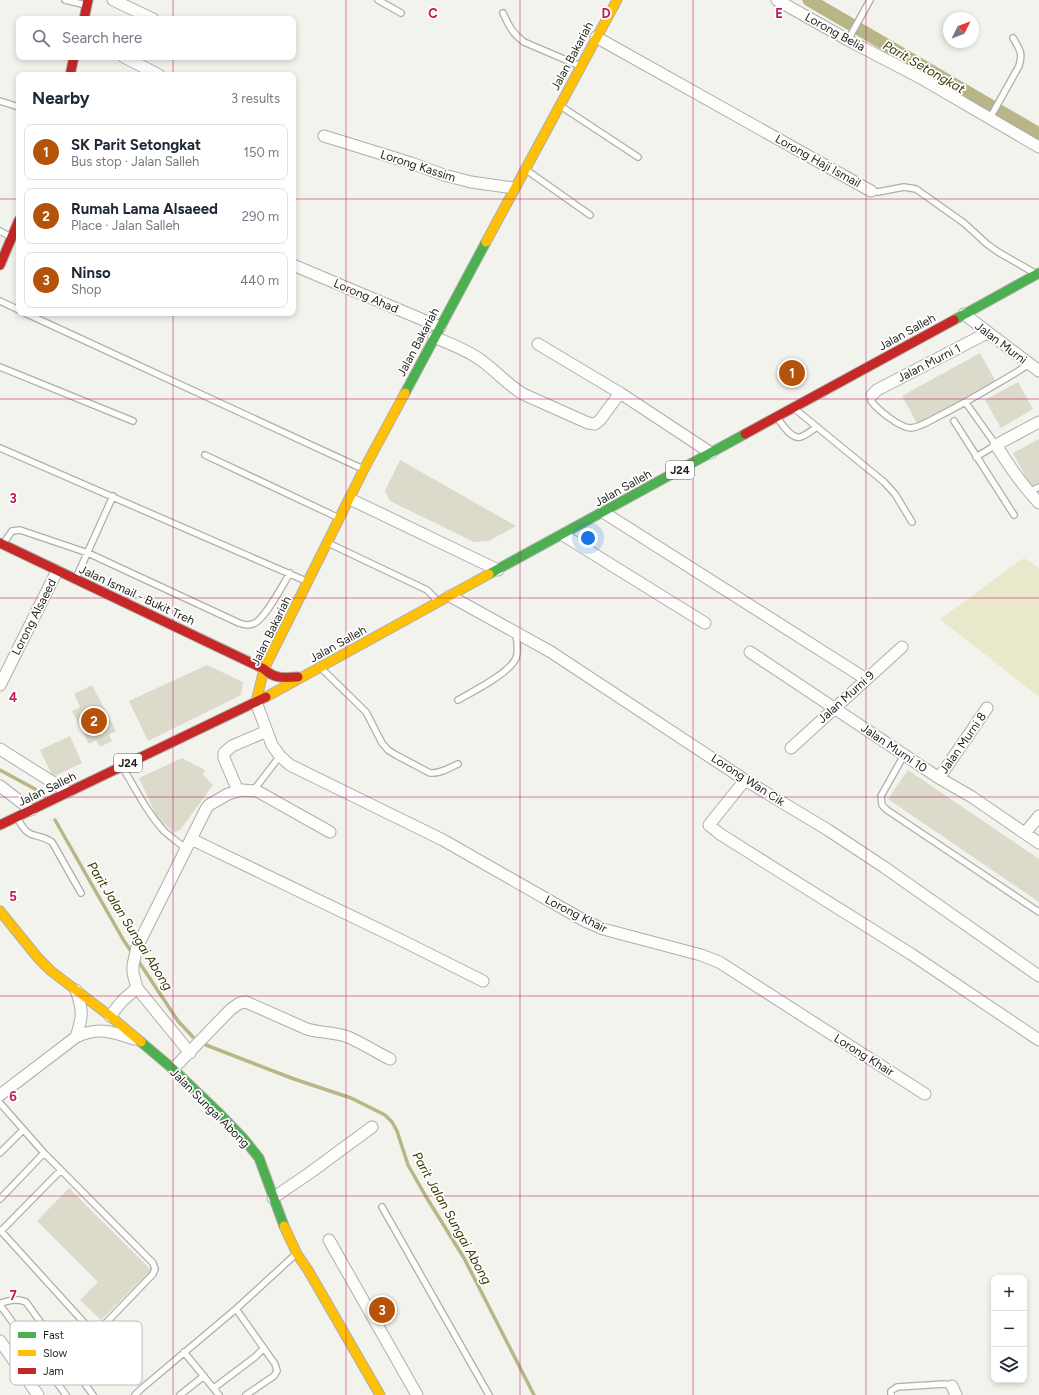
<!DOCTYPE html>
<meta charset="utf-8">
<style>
:root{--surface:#fff;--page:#f2f2f3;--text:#1f2937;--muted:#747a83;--line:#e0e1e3;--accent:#b45309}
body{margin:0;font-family:Figtree,sans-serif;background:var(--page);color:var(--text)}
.controls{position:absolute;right:12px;bottom:12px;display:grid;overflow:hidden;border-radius:8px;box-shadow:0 2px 6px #0003}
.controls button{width:36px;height:36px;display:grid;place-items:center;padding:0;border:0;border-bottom:1px solid var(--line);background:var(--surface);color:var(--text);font:20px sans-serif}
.compass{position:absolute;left:943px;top:12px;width:36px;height:36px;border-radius:50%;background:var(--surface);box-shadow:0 2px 6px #0003;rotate:47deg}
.you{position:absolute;left:588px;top:538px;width:14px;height:14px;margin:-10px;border:3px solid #fff;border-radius:50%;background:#1a73e8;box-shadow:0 0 0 6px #1a73e833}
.badge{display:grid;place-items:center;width:26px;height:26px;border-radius:50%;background:var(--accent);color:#fff;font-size:13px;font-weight:700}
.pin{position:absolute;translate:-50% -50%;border:2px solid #fff;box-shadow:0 1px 4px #0006}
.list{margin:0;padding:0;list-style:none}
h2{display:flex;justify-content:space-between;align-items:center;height:52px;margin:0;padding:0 16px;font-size:17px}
h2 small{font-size:13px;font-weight:400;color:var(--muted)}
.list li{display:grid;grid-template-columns:26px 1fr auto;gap:12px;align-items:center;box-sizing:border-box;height:56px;margin:0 8px 8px;padding:0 8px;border:1px solid var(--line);border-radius:8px}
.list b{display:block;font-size:15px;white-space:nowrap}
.list p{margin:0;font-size:13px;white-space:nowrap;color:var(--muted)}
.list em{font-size:13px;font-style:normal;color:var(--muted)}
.icon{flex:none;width:22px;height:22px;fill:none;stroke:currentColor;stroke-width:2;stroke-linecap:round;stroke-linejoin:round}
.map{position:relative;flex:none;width:1039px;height:1395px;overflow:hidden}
.search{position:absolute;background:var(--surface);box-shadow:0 2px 6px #0003;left:16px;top:16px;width:280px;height:44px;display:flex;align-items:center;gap:10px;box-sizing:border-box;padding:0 14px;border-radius:8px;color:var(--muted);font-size:15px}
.panel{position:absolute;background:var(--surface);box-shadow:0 2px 6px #0003;left:16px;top:72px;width:280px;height:244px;border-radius:8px}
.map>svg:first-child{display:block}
</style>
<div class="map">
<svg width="1039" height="1395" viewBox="0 0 1039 1395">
<rect width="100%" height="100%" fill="#f3f3ee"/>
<path fill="#eae8cb" d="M1024,558l15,10v129l-99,-78z"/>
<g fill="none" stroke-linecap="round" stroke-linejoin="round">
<path stroke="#b8b586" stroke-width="3.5" d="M0,770l35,19 5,7
M55,820l69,121 9,13
M137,959l41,62 15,16
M206,1045l88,34 57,19 34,17 7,7 5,9 11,34 17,30 39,63 70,137"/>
<path stroke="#b8b586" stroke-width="13" d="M809,0l230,134"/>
</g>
<path fill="#dbdacb" d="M980,353l16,29 -78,43 -16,-29z
M1018,382l15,27 -32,19 -16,-28z
M1039,439v43l-8,5 -18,-34z
M400,460l116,66 -27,15 -15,1 -84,-41 -5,-10z
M207,665l36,17 -2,13 -93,46 -19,-40z
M92,685l24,46 -7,4 3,6 -12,6 -4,-7 -7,4 -17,-33 8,-4 -6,-13z
M70,736l12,27 -29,14 -13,-27z
M182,758l23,12 -2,5 10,10 -32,44 -7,4 -17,-16 -18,-39z
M908,770l131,89v43l-151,-103z
M69,1188l82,82 -50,50 -21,-20 18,-18 -61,-61z"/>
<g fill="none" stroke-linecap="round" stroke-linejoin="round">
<g stroke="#aeaeaa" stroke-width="8">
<path id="lane" d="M65,0l21,5
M378,0l23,13
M503,13c6,13 9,20 21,29l56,24
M848,40l22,-40
M0,101l19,6
M559,105l79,52
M990,118l29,-52c4,-13 1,-16 -6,-28
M525,169l65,46
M871,191l7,1 26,-5 12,2 48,34 23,21 11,8 35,20
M0,231l11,6
M0,301l19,9
M25,313l338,156
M0,367l133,54
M872,395l-1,6c7,9 29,27 40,27 10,-1 20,-8 28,-12 32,-16 61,-34 91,-52
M966,403l30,42 -20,12
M795,409l89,73 11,12 17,28
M778,419c4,5 13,20 22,18 5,-1 12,-7 17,-10
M954,421l60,94
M0,448l306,133
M205,455l134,63
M1029,492l10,-5
M328,543l99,47 7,7 2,5
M3,544l9,-13 8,-1 68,23 151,70c6,2 10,3 16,0 11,-6 27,-37 35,-50
M76,578l37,-82
M322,669l44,43 16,31 6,7 8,5 34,18c10,1 19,-5 28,-9
M458,700c14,-8 52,-27 58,-42 3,-7 1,-16 0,-24
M904,755l-23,41 1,9 5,5 152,102
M123,768c13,22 24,44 41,63 7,6 15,12 22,18
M253,791l27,-35
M18,819c12,23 17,12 34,23l29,51
M0,1103l44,50 109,110 2,6 -2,5 -51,53 -8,3 -5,-2 -89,-98
M0,1153l23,-23
M0,1199l44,-46
M382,1207l107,188
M1,1231l60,-61
M0,1303c9,-2 17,-5 26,-1l67,93
M0,1305l66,90
M236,1309l39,55 2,7 -3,5 -28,19
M184,1352l35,43
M214,1388l41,-31 9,-9
M135,1395l6,-6 95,-80 60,-55
M180,1395l24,-19
M891,1395v-4l6,-4 48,-3 7,2"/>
</g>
<g stroke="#aeaeaa" stroke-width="13">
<path id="street" d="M113,0l40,19
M777,0l71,40 71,37 120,70
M596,37l275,154
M124,57l35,18
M324,136l87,27 33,12 27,7 43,6
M293,265l147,62
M964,314l75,57
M434,337c16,7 34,13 48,24 14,10 26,24 41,33l65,29 7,1 5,-4 20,-27
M538,344l82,49 91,60
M872,395l5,-5 110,-57
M1039,422l-43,23c13,21 26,40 43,58
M350,499l148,71
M603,512l263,167
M563,535l142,88
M450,596l101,56 194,128 83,50 56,37 155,109
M750,652l189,126 33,19 67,46
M0,685l57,-114
M256,702l16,43 8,11 10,9 153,75 142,81 18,8 98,26 18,7 206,132
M791,748l111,-101
M0,749l68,43
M939,778l48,-70
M745,780l-36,45 11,9 191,120 128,86
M0,786l17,13 14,11
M238,791l-14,-33v-5l8,-7 35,-15
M1025,833l14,-17
M191,839l210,101 82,41
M110,1016l13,-16 14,-12
M76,1037c7,-21 7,-27 0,-47
M190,1053l-53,-65 -4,-15v-8l4,-18 69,-138 3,-4 19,-11 14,-4 15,1 73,41
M173,1069l58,-60 9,-6 6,-1 61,27c13,4 28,3 41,8 14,6 28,15 42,22
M0,1095l76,-58c22,-10 35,-6 58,2
M273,1198l38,-26 61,-45
M329,1240l88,155
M0,1341l38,54
M952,1386l4,9"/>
</g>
<g stroke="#aeaeaa" stroke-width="11">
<path id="fast" d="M954,320l85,-47
M405,393l81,-151
M489,574l256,-140
M141,1042l32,27 47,45 23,24 16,20 25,68"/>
</g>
<g stroke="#aeaeaa" stroke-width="11">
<path id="slow" d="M486,242l131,-242
M266,697l223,-123
M256,702l8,-33 100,-200 41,-76
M0,911l38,47 13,13 59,45 31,26
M284,1226l13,28 11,16 72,125"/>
</g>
<g stroke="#aeaeaa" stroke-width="11">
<path id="jam" d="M84,19l4,-19
M70,75l4,-18
M0,265l19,-45
M745,434l209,-114
M0,543l264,126
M264,669c10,10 21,9 34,8
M0,825l266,-128"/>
</g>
<use href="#lane" stroke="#fdfdfc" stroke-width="5.5"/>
<use href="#street" stroke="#fdfdfc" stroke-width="11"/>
<use href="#fast" stroke="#4caf50" stroke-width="9"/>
<use href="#slow" stroke="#ffc107" stroke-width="9"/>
<use href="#jam" stroke="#c62828" stroke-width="9"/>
</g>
<path fill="none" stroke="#c2185b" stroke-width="1" stroke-opacity="0.55" d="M173,0v19M346,0v1395M520,0v1395M693,0v1395M866,0v1395M173,57v18M0,199h19M293,199h746M173,313v1082M0,399h1039M0,598h1039M0,797h1039M0,996h1039M0,1196h1039"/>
<g text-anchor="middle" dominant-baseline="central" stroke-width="3.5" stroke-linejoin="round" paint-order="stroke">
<g fill="#fff" stroke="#62625f" stroke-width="1">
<rect x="666" y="461" width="28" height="18" rx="3"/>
<rect x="114" y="754" width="28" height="18" rx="3"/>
</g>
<g font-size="11" font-weight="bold" fill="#1f1f1b">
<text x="680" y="470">J24</text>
<text x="128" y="763">J24</text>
</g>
<g font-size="12" fill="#1f1f1b" stroke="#fff">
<text transform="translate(835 32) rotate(29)">Lorong Belia</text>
<text transform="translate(572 56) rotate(-62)">Jalan Bakariah</text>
<text transform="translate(818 161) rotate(29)">Lorong Haji Ismail</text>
<text transform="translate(418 166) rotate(18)">Lorong Kassim</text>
<text transform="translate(366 296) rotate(23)">Lorong Ahad</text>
<text transform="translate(907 332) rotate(-29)">Jalan Salleh</text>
<text transform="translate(418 342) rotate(-62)">Jalan Bakariah</text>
<text transform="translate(1001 343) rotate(37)">Jalan Murni</text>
<text transform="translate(929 363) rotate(-27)">Jalan Murni 1</text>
<text transform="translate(623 488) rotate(-29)">Jalan Salleh</text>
<text transform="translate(137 595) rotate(25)">Jalan Ismail - Bukit Treh</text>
<text transform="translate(34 617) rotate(-63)">Lorong Alsaeed</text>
<text transform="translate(271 631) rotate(-64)">Jalan Bakariah</text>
<text transform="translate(338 644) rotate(-29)">Jalan Salleh</text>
<text transform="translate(846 697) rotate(-42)">Jalan Murni 9</text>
<text transform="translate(963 743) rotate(-55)">Jalan Murni 8</text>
<text transform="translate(894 748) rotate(34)">Jalan Murni 10</text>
<text transform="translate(748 780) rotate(33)">Lorong Wan Cik</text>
<text transform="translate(47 789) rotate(-26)">Jalan Salleh</text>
<text transform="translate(576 914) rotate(27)">Lorong Khair</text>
<text transform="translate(864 1055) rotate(32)">Lorong Khair</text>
<text transform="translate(210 1108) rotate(45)">Jalan Sungai Abong</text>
</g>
<g font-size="13" font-style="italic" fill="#3c3903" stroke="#fff">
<text transform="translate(924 67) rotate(30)">Parit Setongkat</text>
<text transform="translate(130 926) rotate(58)">Parit Jalan Sungai Abong</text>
<text transform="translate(452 1218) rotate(61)">Parit Jalan Sungai Abong</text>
</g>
</g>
<rect x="10" y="1321" width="132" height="64" rx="6" fill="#fff" stroke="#bcbcbb" stroke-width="1"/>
<rect x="18" y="1332" width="18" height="6" fill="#4caf50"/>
<rect x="18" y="1350" width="18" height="6" fill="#ffc107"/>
<rect x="18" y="1368" width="18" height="6" fill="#c62828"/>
<g font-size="11" fill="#1f1f1b">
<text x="43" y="1339">Fast</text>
<text x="43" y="1357">Slow</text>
<text x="43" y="1375">Jam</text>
</g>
<g font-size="13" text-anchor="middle" font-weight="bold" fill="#c2185b" stroke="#fff" stroke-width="3.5" stroke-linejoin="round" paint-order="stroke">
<text x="433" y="18">C</text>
<text x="606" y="18">D</text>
<text x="779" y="18">E</text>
<text x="13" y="503">3</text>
<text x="13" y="702">4</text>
<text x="13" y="901">5</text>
<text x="13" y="1101">6</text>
<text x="13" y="1300">7</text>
</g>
</svg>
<div class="controls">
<button>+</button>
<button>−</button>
<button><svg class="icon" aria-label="layers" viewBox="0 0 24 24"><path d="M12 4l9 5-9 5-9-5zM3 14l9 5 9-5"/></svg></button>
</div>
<svg class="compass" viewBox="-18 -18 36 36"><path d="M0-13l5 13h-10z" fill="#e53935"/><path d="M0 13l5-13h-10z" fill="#747a83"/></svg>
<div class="you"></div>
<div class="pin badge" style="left:792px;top:373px">1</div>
<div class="pin badge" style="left:94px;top:721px">2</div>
<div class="pin badge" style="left:382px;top:1310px">3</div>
<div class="search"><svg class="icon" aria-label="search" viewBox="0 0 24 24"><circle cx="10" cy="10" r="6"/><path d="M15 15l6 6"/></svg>Search here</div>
<section class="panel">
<h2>Nearby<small>3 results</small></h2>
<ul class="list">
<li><span class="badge">1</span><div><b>SK Parit Setongkat</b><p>Bus stop · Jalan Salleh</p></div><em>150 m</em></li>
<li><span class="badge">2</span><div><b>Rumah Lama Alsaeed</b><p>Place · Jalan Salleh</p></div><em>290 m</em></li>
<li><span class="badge">3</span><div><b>Ninso</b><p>Shop</p></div><em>440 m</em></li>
</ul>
</section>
</div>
